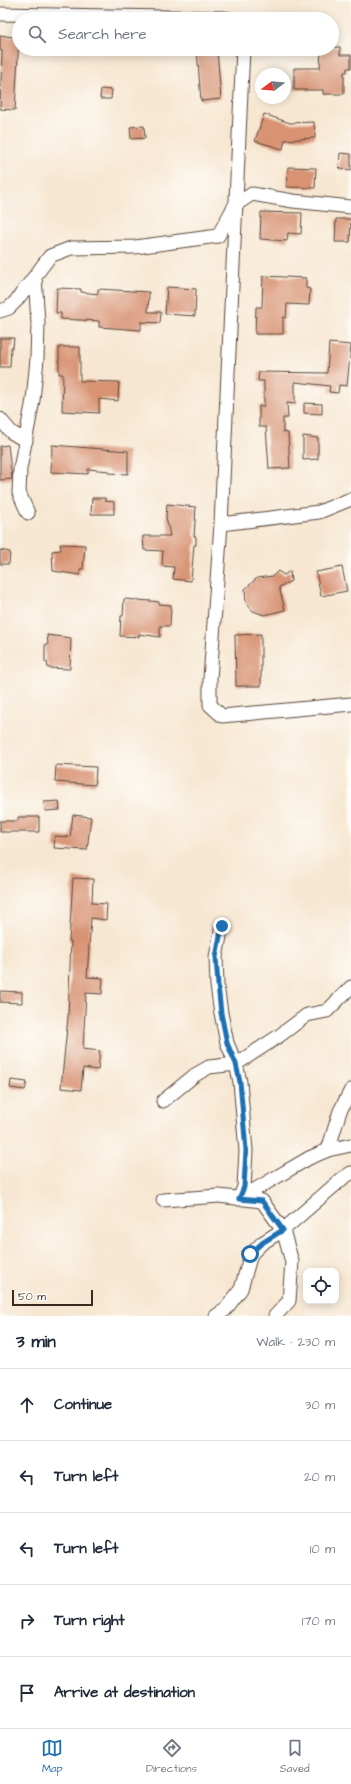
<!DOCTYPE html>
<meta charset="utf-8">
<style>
:root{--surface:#fff;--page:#f2f2f3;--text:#1f2937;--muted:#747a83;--line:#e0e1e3;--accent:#1f6fb2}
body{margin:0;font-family:"Architects Daughter",sans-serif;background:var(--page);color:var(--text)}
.controls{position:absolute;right:12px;bottom:12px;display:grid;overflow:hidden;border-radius:8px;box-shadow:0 2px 10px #0003}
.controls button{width:36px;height:36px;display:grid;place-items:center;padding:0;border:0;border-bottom:1px solid var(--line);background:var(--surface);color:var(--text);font:20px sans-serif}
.compass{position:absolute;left:255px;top:68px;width:36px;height:36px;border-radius:50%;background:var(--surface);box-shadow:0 2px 10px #0003;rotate:254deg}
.scale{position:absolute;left:12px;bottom:10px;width:81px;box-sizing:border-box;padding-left:4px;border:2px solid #3b2a1e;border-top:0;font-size:11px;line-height:14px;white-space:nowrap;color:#3b2a1e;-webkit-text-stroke:3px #fdfcf7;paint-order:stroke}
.stop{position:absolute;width:12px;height:12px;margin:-9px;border:3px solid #1f6fb2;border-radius:50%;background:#fff}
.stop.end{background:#1f6fb2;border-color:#fff;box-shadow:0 1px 4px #0008}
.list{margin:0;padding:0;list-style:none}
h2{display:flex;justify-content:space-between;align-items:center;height:52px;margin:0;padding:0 16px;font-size:17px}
h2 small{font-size:13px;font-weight:400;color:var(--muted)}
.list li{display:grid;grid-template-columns:26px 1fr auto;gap:12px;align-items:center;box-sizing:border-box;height:72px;padding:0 16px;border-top:1px solid var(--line)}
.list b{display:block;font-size:15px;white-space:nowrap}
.list em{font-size:13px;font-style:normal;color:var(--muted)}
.icon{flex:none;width:22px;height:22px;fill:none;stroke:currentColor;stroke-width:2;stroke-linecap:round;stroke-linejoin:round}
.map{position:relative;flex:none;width:351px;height:1316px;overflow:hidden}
.search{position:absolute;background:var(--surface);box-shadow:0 2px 10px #0003;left:12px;right:12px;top:12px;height:44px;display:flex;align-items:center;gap:10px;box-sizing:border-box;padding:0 14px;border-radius:22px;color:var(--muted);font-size:15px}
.sheet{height:412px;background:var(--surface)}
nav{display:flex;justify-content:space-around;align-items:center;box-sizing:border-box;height:56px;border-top:1px solid var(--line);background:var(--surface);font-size:11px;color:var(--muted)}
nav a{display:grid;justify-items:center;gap:2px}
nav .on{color:var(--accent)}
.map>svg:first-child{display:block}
</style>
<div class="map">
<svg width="351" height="1316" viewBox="0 0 351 1316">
<rect width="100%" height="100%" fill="#fdfcf7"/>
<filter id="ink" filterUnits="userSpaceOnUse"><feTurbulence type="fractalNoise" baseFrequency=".025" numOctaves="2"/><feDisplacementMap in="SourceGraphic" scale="8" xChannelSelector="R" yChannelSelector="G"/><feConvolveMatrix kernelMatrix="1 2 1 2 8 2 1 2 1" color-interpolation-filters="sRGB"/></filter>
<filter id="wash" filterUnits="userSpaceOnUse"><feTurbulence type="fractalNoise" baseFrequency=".012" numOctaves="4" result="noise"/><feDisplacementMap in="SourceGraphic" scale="16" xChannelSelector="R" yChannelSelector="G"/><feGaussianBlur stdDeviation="0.9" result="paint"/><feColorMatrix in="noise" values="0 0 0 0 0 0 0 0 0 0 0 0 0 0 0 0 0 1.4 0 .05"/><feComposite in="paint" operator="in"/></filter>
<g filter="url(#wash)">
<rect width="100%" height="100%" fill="#f7e7d2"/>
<g id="blocks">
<path fill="#d89373" d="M0,35l19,3 -4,72 -15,-1 2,-58 -2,-1z
M332,47h8v8h11v13h-4v4h-3v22h-21v-4h-29v-22h26l1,-19h11z
M197,49h20l4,50 -20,2z
M101,89l11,1 -1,9h-11z
M264,114l26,9 24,-1 1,16 -30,2 -2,9 -28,-8z
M144,126l1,12 -14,1 -1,-12z
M340,153l11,1v16l-10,-1 -2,-2z
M288,167l28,1 -1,20 -28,-1z
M261,212l41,1 -1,21 -13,-1 -1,8 -27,-2z
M336,219h15l-1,23h-15z
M263,276l43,2v10l4,1 -1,16 -22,-1 -1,14 -3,-1v17h-28l1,-27h6z
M167,287l29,2 -1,27 -30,-2z
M57,288l24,1v3l17,2v-5l51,3 -1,20h13l-1,11 -19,-1v8l-42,-3v-6l-38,-2v-6h-5z
M0,338h14l-1,9h-2l-1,20h-10z
M329,343l22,2 -4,41 -8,-1 -1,8 -9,-1 1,-6 -35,-4v22l-8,-1 1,15h-5v14l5,1 2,35 -21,1 -3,-42h-7v-21h5v-25h-6l1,-9 68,1z
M59,347h21v34l39,1 -1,19 -19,-2v14l-37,-2 1,-37h-4z
M304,403l18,1v10l-18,-1z
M303,436l15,2v21l-15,1z
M8,445l4,34 -12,1v-34z
M52,445l76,6v23l-20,-1 1,-2 -21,-2v5l-37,-2z
M92,498h13v3l9,1v12h-23z
M167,504l29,3 -2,29 2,1v8h-2l-3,36 -18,-2 1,-12 -12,-1 1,-15 -19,-1 -1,-14h27l-4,-19z
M60,544l25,1 -2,24h-3v6l-27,-4 -1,-20 9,-1z
M0,550l10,2 -1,12h-9z
M342,567l5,24 -26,5 -5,-24z
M278,571l6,4 6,-4 1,10 -12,6 6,23 -21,5 -11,-4 -7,-8 -1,-14 12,-11 16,-2z
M124,599l27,2 8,1v2l12,1 -1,21h-10v11l-21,-3v3l-19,-1 1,-20h2z
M261,634v52h-25l-1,-51z
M47,635l24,3 -1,31 -22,-1 -1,-6h-2v-17l3,-1z
M56,765l40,2 -1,18 -40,-3z
M59,801l1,9 -15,1 -1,-9z
M73,815l18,2 -4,33 -33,-2 1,-12 15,1z
M18,817h21v15h-39v-11h18z
M73,878l20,1 -1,24 15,1 -1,16 -15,-2 -4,59 16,1 -1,16 -16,-1 -3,56 17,2 -2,19 -15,-2 -2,22 -20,-2 7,-71 3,-76h-2z
M0,991l22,1v11l-22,-1z
M11,1080l16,2 -2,8 -15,-2z"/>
</g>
</g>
<g filter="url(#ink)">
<use href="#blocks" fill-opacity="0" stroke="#574639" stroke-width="1"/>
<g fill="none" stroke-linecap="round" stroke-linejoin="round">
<g stroke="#574639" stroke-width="15">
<path id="street" d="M0,14l223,4 7,1
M243,49l-22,475 -11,155v26l12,11 129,-12
M0,311l9,-3 7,-7 19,-25
M0,419l11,13 15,9
M28,513l-9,-20 1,-24 13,-69 4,-41 1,-36 -3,-47 15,-20 21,-8 64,-1 83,-11 17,-31 17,-11 41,7 58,6
M221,524l98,-12 32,-13
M222,926l-6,31 1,28 4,28 6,30 9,21 4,18 6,69 -2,36 -5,12 70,-41 19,-8 23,-5
M163,1101l32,-26 14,-8 27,-3 43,-28 28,-21 20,-4 24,-24
M328,1150l12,-39 11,-21
M163,1200l56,-4 43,5 21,29 9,32 -3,39 -14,15
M216,1316l9,-6 16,-21 10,-35 11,-11 21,-13 60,-52 8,-5"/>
</g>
<use href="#street" stroke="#fff" stroke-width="13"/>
</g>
</g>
<g fill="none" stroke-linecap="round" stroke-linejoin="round" filter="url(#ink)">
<path stroke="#1f6fb2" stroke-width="5" d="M222,926l-6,31 2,28 3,28 6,30 9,21 4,18 6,68 -2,37 -5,12 23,2 21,29 -21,13 -12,11"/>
</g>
</svg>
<div class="controls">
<button><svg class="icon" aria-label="locate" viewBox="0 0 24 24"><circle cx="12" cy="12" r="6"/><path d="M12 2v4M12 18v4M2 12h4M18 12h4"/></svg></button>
</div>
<svg class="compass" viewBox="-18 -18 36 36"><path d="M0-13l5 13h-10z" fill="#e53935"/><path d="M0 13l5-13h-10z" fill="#747a83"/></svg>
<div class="scale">50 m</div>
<div class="stop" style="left:250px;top:1254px"></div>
<div class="stop end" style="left:222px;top:926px"></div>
<div class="search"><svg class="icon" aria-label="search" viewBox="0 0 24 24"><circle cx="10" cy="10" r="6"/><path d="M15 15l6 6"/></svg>Search here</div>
</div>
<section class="sheet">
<h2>3 min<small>Walk · 230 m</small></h2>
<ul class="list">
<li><svg class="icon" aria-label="ahead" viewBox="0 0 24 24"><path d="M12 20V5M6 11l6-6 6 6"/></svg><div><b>Continue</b></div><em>30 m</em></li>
<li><svg class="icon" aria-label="left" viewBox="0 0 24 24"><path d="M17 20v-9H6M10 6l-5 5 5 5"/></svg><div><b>Turn left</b></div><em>20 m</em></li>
<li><svg class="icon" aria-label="left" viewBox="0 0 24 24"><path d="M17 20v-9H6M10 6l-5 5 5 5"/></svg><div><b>Turn left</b></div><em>10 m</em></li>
<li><svg class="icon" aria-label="right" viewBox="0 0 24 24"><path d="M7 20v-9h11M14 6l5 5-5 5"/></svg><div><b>Turn right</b></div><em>170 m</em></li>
<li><svg class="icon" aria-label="arrive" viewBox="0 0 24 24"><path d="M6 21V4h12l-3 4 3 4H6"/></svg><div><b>Arrive at destination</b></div></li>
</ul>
</section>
<nav>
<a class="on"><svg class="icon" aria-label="map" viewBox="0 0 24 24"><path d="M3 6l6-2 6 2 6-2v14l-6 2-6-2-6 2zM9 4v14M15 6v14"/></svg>Map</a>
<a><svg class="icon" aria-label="directions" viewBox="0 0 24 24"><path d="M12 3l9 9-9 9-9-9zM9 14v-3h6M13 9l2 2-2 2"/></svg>Directions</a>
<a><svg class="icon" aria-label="saved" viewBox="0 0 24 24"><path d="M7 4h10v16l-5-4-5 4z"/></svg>Saved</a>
</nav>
